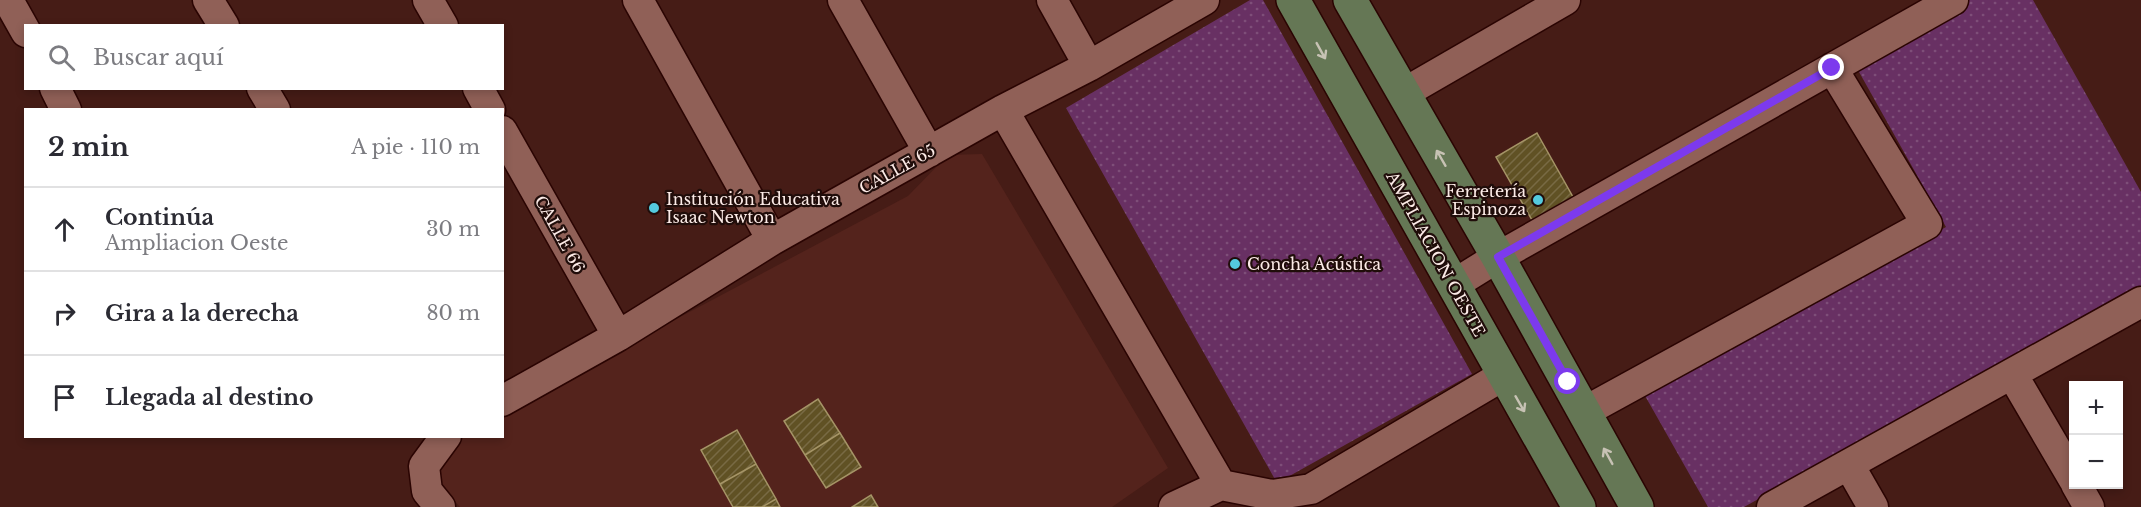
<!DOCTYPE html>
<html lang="es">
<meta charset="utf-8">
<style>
:root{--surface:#fff;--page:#f7f7f7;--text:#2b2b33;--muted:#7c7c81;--line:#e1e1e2}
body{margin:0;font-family:"Libre Baskerville",serif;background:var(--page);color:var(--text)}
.controls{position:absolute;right:18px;bottom:18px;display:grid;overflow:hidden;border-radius:0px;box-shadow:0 3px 9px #0003}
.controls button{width:54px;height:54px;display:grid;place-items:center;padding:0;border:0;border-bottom:2px solid var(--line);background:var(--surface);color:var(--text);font:30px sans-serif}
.stop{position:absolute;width:18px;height:18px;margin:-14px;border:4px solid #7c3aed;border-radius:50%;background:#fff}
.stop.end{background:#7c3aed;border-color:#fff;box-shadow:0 2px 6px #0008}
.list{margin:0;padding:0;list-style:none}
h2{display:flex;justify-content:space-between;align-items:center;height:78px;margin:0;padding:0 24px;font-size:26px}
h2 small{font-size:20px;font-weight:400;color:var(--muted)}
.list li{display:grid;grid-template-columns:39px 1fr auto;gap:18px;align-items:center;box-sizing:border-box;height:84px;padding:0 24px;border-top:2px solid var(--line)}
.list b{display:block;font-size:22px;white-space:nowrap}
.list p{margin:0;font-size:20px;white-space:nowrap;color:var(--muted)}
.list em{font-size:20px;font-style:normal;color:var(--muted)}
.icon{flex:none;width:33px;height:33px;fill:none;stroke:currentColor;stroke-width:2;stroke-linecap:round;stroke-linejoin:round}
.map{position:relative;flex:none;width:2141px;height:507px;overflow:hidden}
.search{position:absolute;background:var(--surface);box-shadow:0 3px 9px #0003;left:24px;top:24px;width:480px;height:66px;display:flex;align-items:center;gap:15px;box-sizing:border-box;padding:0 21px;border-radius:0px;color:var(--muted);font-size:22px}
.panel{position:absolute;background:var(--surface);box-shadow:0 3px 9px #0003;left:24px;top:108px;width:480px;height:330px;border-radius:0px}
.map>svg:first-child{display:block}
</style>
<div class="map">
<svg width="2141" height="507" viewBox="0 0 2141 507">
<defs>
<pattern id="green-dots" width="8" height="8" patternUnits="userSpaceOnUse" patternTransform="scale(1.5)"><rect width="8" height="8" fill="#683063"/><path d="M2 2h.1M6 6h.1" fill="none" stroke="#7e4e79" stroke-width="1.8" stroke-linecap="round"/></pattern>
<pattern id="building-hatch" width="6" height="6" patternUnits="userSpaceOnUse" patternTransform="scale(1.5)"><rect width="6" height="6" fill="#605124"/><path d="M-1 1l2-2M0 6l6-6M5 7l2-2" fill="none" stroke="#786a44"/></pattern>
</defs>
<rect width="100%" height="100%" fill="#461c16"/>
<path fill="#54231c" d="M982,154l186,314 -56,39h-652l-25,-30 19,-40 48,-1 1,-25 405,-215 40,-41z"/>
<path fill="url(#green-dots)" d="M1250,0h13l209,374 -195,109 -211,-375z
M1968,0h65l108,192v95l-397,220h-36l-64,-113 302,-167 -92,-164z"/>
<path fill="url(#building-hatch)" stroke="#a59466" stroke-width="1.5" d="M1537,133l36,64 -41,23 -36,-63z
M818,399l22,34 -35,22 -21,-34z
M737,430l19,34 -36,20 -19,-34z
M840,433l21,34 -35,21 -21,-33z
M756,464l20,35 -14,8h-29l-13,-23z
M871,495l7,12h-26z
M776,499l4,8h-18z"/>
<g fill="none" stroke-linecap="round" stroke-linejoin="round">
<g stroke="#2a0402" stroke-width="33">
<path id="street" d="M8,0l18,32
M208,0l16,26
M428,0l15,26
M638,0l134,240
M843,0l86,152
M1052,0l37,66
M55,88l11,22
M262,88l13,22
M478,88l12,22
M1404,93l161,-93
M1003,110l218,375
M502,131l116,205
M1453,285l45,-28 455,-257
M2012,374l62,106
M502,401l116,-65 154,-96 231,-130 86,-44 115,-66
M1584,412l343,-188 -95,-156
M1849,465l24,42
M2076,484l13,23
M440,507l-13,-16 -3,-25 22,-30
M1174,507l47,-22 51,10 39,-6 193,-114
M1772,507l369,-205"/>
</g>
<g stroke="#2a0402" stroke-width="36">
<path id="secondary" d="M1293,0l286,507
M1350,0l148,257 139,250"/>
</g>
<use href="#street" stroke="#906057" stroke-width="30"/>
<use href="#secondary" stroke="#657755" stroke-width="33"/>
</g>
<defs><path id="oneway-shaft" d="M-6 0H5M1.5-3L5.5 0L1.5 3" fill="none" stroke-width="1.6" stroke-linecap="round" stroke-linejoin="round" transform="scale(1.5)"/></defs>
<g stroke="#c7c2b4">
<use href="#oneway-shaft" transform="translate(1321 51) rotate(61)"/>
<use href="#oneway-shaft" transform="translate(1441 158) rotate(-120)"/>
<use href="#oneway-shaft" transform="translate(1520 404) rotate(60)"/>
<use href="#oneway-shaft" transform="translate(1608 456) rotate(-119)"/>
</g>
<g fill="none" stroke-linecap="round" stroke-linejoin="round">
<path stroke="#7c3aed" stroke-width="8" d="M1568,382l-70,-125 334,-189"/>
</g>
<g fill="#54cade" stroke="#200d0a" stroke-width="2">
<circle cx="1538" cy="200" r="6"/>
<circle cx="654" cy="208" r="6"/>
<circle cx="1235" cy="264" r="6"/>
</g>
<g text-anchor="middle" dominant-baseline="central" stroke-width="4.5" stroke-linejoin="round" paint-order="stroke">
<g font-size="16" fill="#fcebe7" stroke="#200d0a">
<text transform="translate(897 169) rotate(-29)">CALLE 65</text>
<text transform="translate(560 234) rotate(61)">CALLE 66</text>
<text transform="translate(1436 254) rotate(61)">AMPLIACION OESTE</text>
</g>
<g font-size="16" fill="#fcebe7" stroke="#200d0a" text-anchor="start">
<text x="1526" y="191" text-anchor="end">Ferretería<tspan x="1526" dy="18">Espinoza</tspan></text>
<text x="666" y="199">Institución Educativa<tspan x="666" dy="18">Isaac Newton</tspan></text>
<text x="1247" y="264">Concha Acústica</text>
</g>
</g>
</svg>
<div class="controls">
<button>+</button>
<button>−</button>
</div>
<div class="stop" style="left:1568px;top:382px"></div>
<div class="stop end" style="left:1832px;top:68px"></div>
<div class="search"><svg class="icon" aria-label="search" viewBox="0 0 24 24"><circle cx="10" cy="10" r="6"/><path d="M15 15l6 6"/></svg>Buscar aquí</div>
<section class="panel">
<h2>2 min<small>A pie · 110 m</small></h2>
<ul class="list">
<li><svg class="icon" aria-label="ahead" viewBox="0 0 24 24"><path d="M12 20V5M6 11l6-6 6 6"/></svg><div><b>Continúa</b><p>Ampliacion Oeste</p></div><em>30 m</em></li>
<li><svg class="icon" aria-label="right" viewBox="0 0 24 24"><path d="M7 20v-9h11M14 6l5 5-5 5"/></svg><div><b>Gira a la derecha</b></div><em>80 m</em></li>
<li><svg class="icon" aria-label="arrive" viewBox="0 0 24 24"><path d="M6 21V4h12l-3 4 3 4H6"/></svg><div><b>Llegada al destino</b></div></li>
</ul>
</section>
</div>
